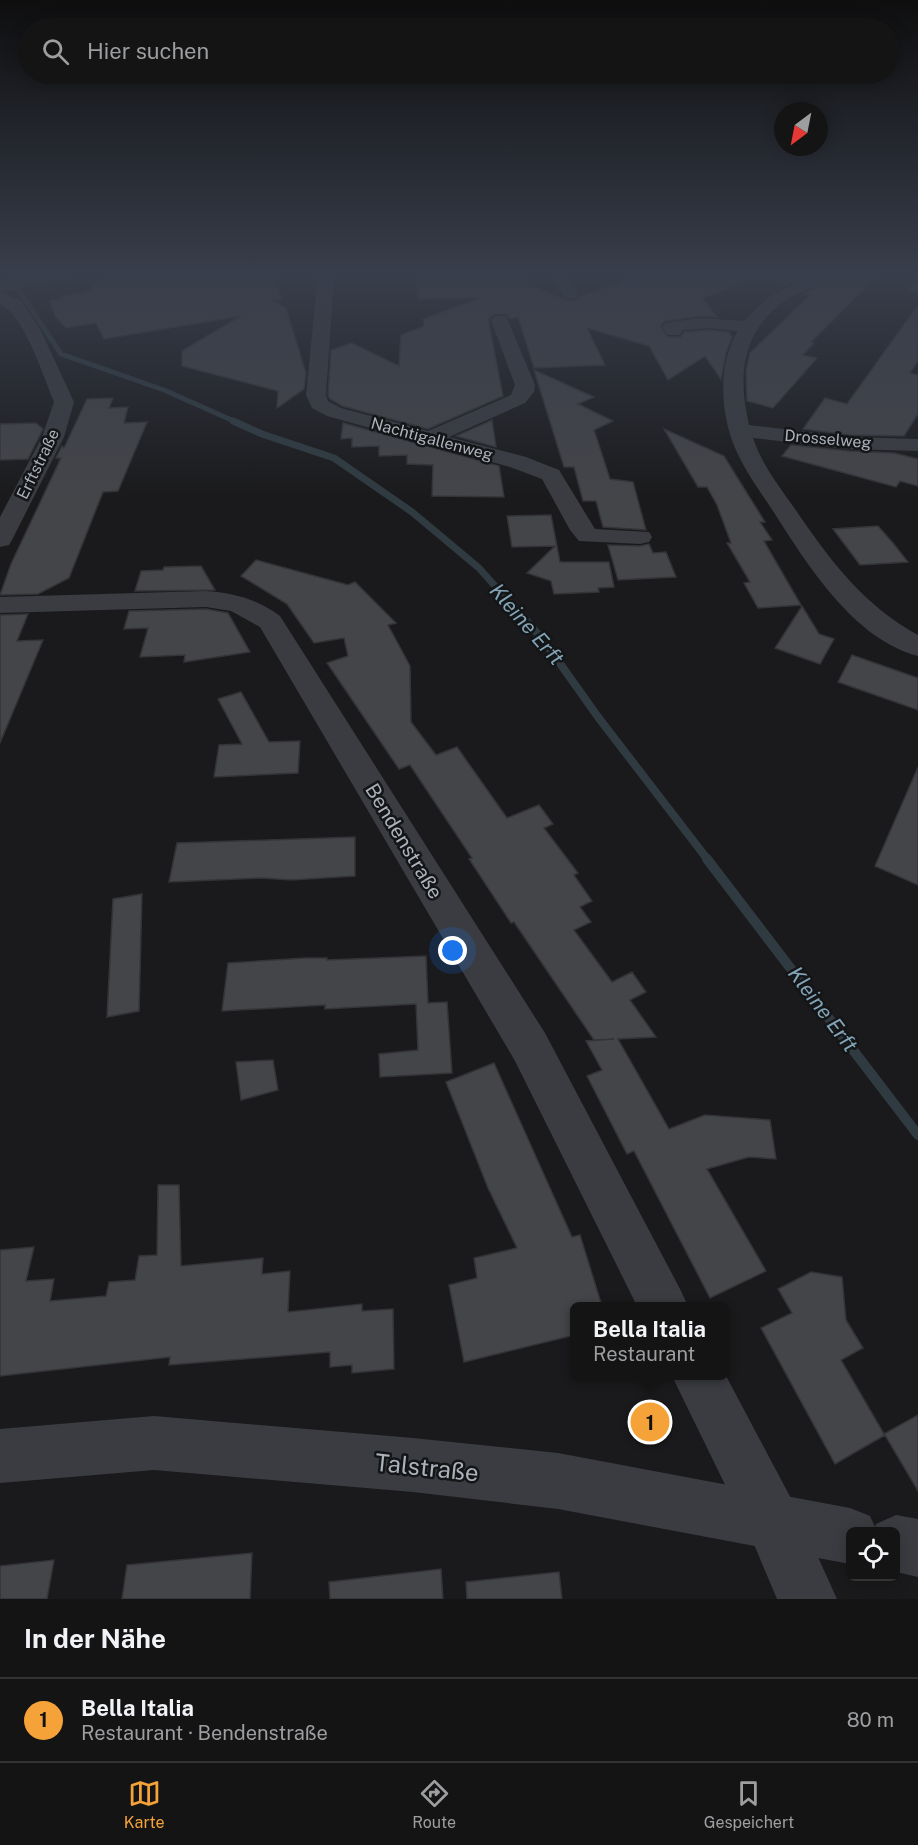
<!DOCTYPE html>
<html lang="de">
<meta charset="utf-8">
<style>
:root{--surface:#141415;--page:#212122;--text:#f1f3f6;--muted:#9d9ea0;--line:#333334;--accent:#f5a338}
body{margin:0;font-family:"Public Sans",sans-serif;background:var(--page);color:var(--text)}
.controls{position:absolute;right:18px;bottom:18px;display:grid;overflow:hidden;border-radius:9px;box-shadow:0 3px 15px #0003}
.controls button{width:54px;height:54px;display:grid;place-items:center;padding:0;border:0;border-bottom:2px solid var(--line);background:var(--surface);color:var(--text);font:30px sans-serif}
.compass{position:absolute;left:774px;top:102px;width:54px;height:54px;border-radius:50%;background:var(--surface);box-shadow:0 3px 15px #0003;rotate:212deg}
.you{position:absolute;left:453px;top:951px;width:21px;height:21px;margin:-15px;border:4px solid #fff;border-radius:50%;background:#1a73e8;box-shadow:0 0 0 9px #1a73e833}
.badge{display:grid;place-items:center;width:39px;height:39px;border-radius:50%;background:var(--accent);color:#111;font-size:20px;font-weight:700}
.pin{position:absolute;translate:-50% -50%;border:3px solid #fff;box-shadow:0 2px 6px #0006}
.popup{position:absolute;left:570px;top:1302px;width:159px;height:78px;box-sizing:border-box;display:grid;place-content:center;border-radius:9px;background:var(--surface);filter:drop-shadow(0 2px 4px #0005);font-size:20px;white-space:nowrap;color:var(--muted)}
.popup b{font-size:22px;color:var(--text)}
.popup::after{content:'';position:absolute;left:50%;top:100%;margin-left:-12px;border:12px solid transparent;border-top-color:var(--surface)}
.list{margin:0;padding:0;list-style:none}
h2{display:flex;justify-content:space-between;align-items:center;height:78px;margin:0;padding:0 24px;font-size:26px}
h2 small{font-size:20px;font-weight:400;color:var(--muted)}
.list li{display:grid;grid-template-columns:39px 1fr auto;gap:18px;align-items:center;box-sizing:border-box;height:84px;padding:0 24px;border-top:2px solid var(--line)}
.list b{display:block;font-size:22px;white-space:nowrap}
.list p{margin:0;font-size:20px;white-space:nowrap;color:var(--muted)}
.list em{font-size:20px;font-style:normal;color:var(--muted)}
.icon{flex:none;width:33px;height:33px;fill:none;stroke:currentColor;stroke-width:2;stroke-linecap:round;stroke-linejoin:round}
.map{position:relative;flex:none;width:918px;height:1599px;overflow:hidden}
.search{position:absolute;background:var(--surface);box-shadow:0 3px 15px #0003;left:18px;right:18px;top:18px;height:66px;display:flex;align-items:center;gap:15px;box-sizing:border-box;padding:0 21px;border-radius:33px;color:var(--muted);font-size:22px}
.sheet{height:162px;background:var(--surface)}
nav{display:flex;justify-content:space-around;align-items:center;box-sizing:border-box;height:84px;border-top:2px solid var(--line);background:var(--surface);font-size:16px;color:var(--muted)}
nav a{display:grid;justify-items:center;gap:3px}
nav .on{color:var(--accent)}
.map>svg:first-child{display:block}
</style>
<div class="map">
<svg width="918" height="1599" viewBox="0 0 918 1599">
<rect width="100%" height="100%" fill="#1a1a1c"/>
<g fill="none" stroke-linecap="round" stroke-linejoin="round">
<path stroke="#2f3b41" stroke-width="5" d="M0,285l18,4 43,65 103,36 72,32"/>
<path stroke="#2f3b41" stroke-width="7" d="M233,421l29,13 72,24 78,54 67,56 40,45"/>
<path stroke="#2f3b41" stroke-width="8" d="M518,611l26,30 54,76 110,143"/>
<path stroke="#2f3b41" stroke-width="10" d="M707,859l211,276"/>
</g>
<path fill="#444549" stroke="#343438" stroke-width="1.5" d="M197,275h77l8,25h-10l14,8 20,65 -2,16 -27,19 1,-17 -96,-25v-15l59,-35 -137,23 -8,-16 -30,5 -11,-12 -5,-15 11,-2 -2,-2 34,-6 -4,-8 27,-4z
M415,275h111v9l42,17 8,-1 3,-3 63,-22h114v3l-54,20 15,19 -17,-1 -35,5 -5,5 8,11h13l3,-5 26,-2 19,2 3,5 -6,16 -5,26 -16,-23 -37,24 -19,-34 -62,-18 18,37 -71,3 -16,-51 -8,2 -4,-5h-12l-5,5v5l14,72 -75,33 -86,-23 -12,-7 -2,-4 3,-45 21,-7 47,23 2,-31 23,-9 -1,-7 58,-21 -62,1z
M765,275h38l-19,11 -20,-6z
M831,275h47l-67,67 3,1 -11,12 14,3 -44,50 -26,-7 -1,-31 4,-17 60,-58 -6,-2 18,-9z
M918,305v56l-8,12 8,2v39l-14,22 -55,-1 -46,-6 22,-31 22,6z
M534,370l60,27 -16,7 35,17 -19,9 16,49 23,3 13,48 -43,-3 -7,-26h-13l-9,-34h-10z
M113,398l-4,10 19,-1 -4,16 23,-1 -29,69 -15,1 -34,86 -31,16 -38,1 11,-31 50,-106h-5l6,-12 2,2 23,-49z
M492,420l4,27 -40,-11z
M36,423l7,6 -15,30 -28,1v-36z
M343,423l156,43 5,31 -72,-1 1,-31 -26,-1v-9l-28,1v-10l-27,1v-9l-11,1z
M664,429l60,27 41,66h-5l12,18 -8,1 37,64 -43,3 -14,-25 6,-1 -23,-39h4l-14,-38 -10,-18h-9z
M791,445l58,6 45,2 24,6v27l-18,-5 -4,6 -114,-31z
M551,515l9,47h49l5,25 -16,1 1,4 -45,2 -3,-13 -24,-8 28,-27 -43,1 -5,-31z
M878,526l15,17 15,19 -48,3 -27,-36z
M649,544l4,9 13,-1 10,25 -58,3 -10,-35 32,1z
M256,560l92,25 7,-3 41,41 -8,2 22,41 1,56 25,33 21,-8 50,71 32,-13 14,19 -9,4 34,45 -4,2 18,26 -12,6 11,15 -17,8 38,52 20,-10 14,20 -16,8 26,37 -38,2 51,90 36,-14 65,5 6,39 -27,-2 -42,12 59,102 -56,27 -76,-147 -7,3 -40,-78 15,-6 -16,-29 28,-2 -20,1 -80,-118 -3,1 -42,-64 3,-1 -62,-93 -11,4 -59,-87 -13,-19 21,-7 -4,-18 -30,5 -27,-39 -46,-28z
M201,566l14,24 -80,1 6,-20 22,-1 1,-3z
M802,606l17,28 15,5 -14,25 -45,-16z
M206,609l22,4 22,39 -66,10 1,-7 -45,2 8,-29 -24,1 5,-18z
M28,614l-11,27 26,-1 -43,103v-128z
M852,655l66,23v32l-80,-28z
M241,692l28,50 31,-1 -2,32 -84,4 5,-32 23,-1 -24,-45z
M918,767v118l-43,-19z
M355,837v39l-64,4 -29,-2 -93,4 8,-39z
M142,894l-3,117 -32,6 6,-118z
M426,956l2,47 19,-1 5,71 -72,4 -1,-23 39,-4 -2,-46 -91,5v-4l-103,6 6,-48 78,-5h21v2z
M273,1060l5,30 -37,10 -5,-38z
M494,1063l78,174 8,-2 22,71h-27v29l-111,27 -15,-77 28,-7 -3,-20 43,-10 -29,-60 -42,-106z
M158,1185h21l2,81 82,-8 -1,16 28,-3 -2,41 74,-8v7l31,-2 1,60 -42,4v-8l-22,2v-15l-161,13 1,-8 -170,19v-126l34,-3 -8,34 28,-2 -4,22 56,-5 3,-14 26,-2 4,-24 18,-1z
M811,1272l31,5 4,43 17,28 -22,12 43,74 34,-19v76l-33,-56 -50,29 -74,-136 31,-15 -14,-24z
M252,1553l-2,46h-128l5,-34z
M54,1560l-7,39h-47v-33z
M441,1569l2,30h-113l-1,-17z
M559,1572l3,27h-95l-1,-17z"/>
<g fill="none" stroke-linecap="round" stroke-linejoin="round">
<path fill="#3a3c41" fill-rule="evenodd" d="M37,275h33l-8,5 -62,12v-10z
M318,275h16l-8,120 2,6 13,7 87,23 83,-36 4,-10 -24,-65 3,-4h12l29,69 -1,7 -9,11 -76,34 77,20 33,13 36,59 54,3 3,5 -3,5 -9,2 -61,-3 -9,-11 -28,-51 -32,-12 -183,-51 -15,-8 -6,-13z
M551,275h16l11,19 -2,4h-12z
M808,275h21c-8,10 -28,16 -40,23 -47,31 -52,75 -40,127l100,12 69,2v12l-69,-2 -96,-11c9,27 26,48 42,71 34,50 68,96 123,126v21c-65,-17 -111,-92 -145,-145 -18,-27 -37,-52 -45,-84 -8,-32 -7,-68 10,-96l-28,-3 -28,2 -2,5h-12l-6,-8 3,-4 35,-5 44,3 24,-23z
M915,283l3,1v10l-9,-3 -2,-3z
M0,292l22,9 2,4 17,26 33,71 -10,35 -52,103 -3,5 -9,2v-30l42,-80 12,-35c-11,-26 -29,-86 -54,-98z
M206,591c27,2 52,8 74,25l265,417 135,256 8,17h-51l-122,-245 -255,-434 -29,-16 -25,-4 -206,6v-16z
M725,1374l68,128 44,97h-60l-24,-57 -81,-166z"/>
<path fill="#3a3c41" fill-rule="evenodd" d="M154,1416l259,22 145,15 292,55 20,8 5,11 1,-3 20,-9 22,4v58l-22,-5v-40h-46v32l-292,-55 -145,-17 -259,-22 -154,13v-54z"/>
</g>
<linearGradient id="sky" x2="0" y2="1"><stop stop-color="#0e0e0f"/><stop offset="0.55" stop-color="#383e4b"/><stop offset="1" stop-color="#383e4b" stop-opacity="0"/></linearGradient>
<rect width="918" height="499" fill="url(#sky)"/>
<g text-anchor="middle" dominant-baseline="central" stroke-width="5" stroke-linejoin="round" paint-order="stroke">
<g font-size="16" fill="#acb2bc" stroke="#141517">
<text transform="translate(432 439) rotate(15)">Nachtigallenweg</text>
<text transform="translate(828 439) rotate(5)">Drosselweg</text>
<text transform="translate(38 464) rotate(-64)">Erftstraße</text>
</g>
<g font-size="20" fill="#acb2bc" stroke="#141517">
<text transform="translate(404 841) rotate(59)">Bendenstraße</text>
</g>
<g font-size="21" font-style="italic" fill="#83a4b7" stroke="#141517">
<text transform="translate(527 624) rotate(49)">Kleine Erft</text>
<text transform="translate(823 1009) rotate(53)">Kleine Erft</text>
</g>
<g font-size="24" fill="#acb2bc" stroke="#141517">
<text transform="translate(427 1467) rotate(6)">Talstraße</text>
</g>
</g>
</svg>
<div class="controls">
<button><svg class="icon" aria-label="locate" viewBox="0 0 24 24"><circle cx="12" cy="12" r="6"/><path d="M12 2v4M12 18v4M2 12h4M18 12h4"/></svg></button>
</div>
<svg class="compass" viewBox="-18 -18 36 36"><path d="M0-13l5 13h-10z" fill="#e53935"/><path d="M0 13l5-13h-10z" fill="#9d9ea0"/></svg>
<div class="you"></div>
<div class="pin badge" style="left:650px;top:1422px">1</div>
<div class="popup"><b>Bella Italia</b>Restaurant</div>
<div class="search"><svg class="icon" aria-label="search" viewBox="0 0 24 24"><circle cx="10" cy="10" r="6"/><path d="M15 15l6 6"/></svg>Hier suchen</div>
</div>
<section class="sheet">
<h2>In der Nähe<small></small></h2>
<ul class="list">
<li><span class="badge">1</span><div><b>Bella Italia</b><p>Restaurant · Bendenstraße</p></div><em>80 m</em></li>
</ul>
</section>
<nav>
<a class="on"><svg class="icon" aria-label="map" viewBox="0 0 24 24"><path d="M3 6l6-2 6 2 6-2v14l-6 2-6-2-6 2zM9 4v14M15 6v14"/></svg>Karte</a>
<a><svg class="icon" aria-label="directions" viewBox="0 0 24 24"><path d="M12 3l9 9-9 9-9-9zM9 14v-3h6M13 9l2 2-2 2"/></svg>Route</a>
<a><svg class="icon" aria-label="saved" viewBox="0 0 24 24"><path d="M7 4h10v16l-5-4-5 4z"/></svg>Gespeichert</a>
</nav>
